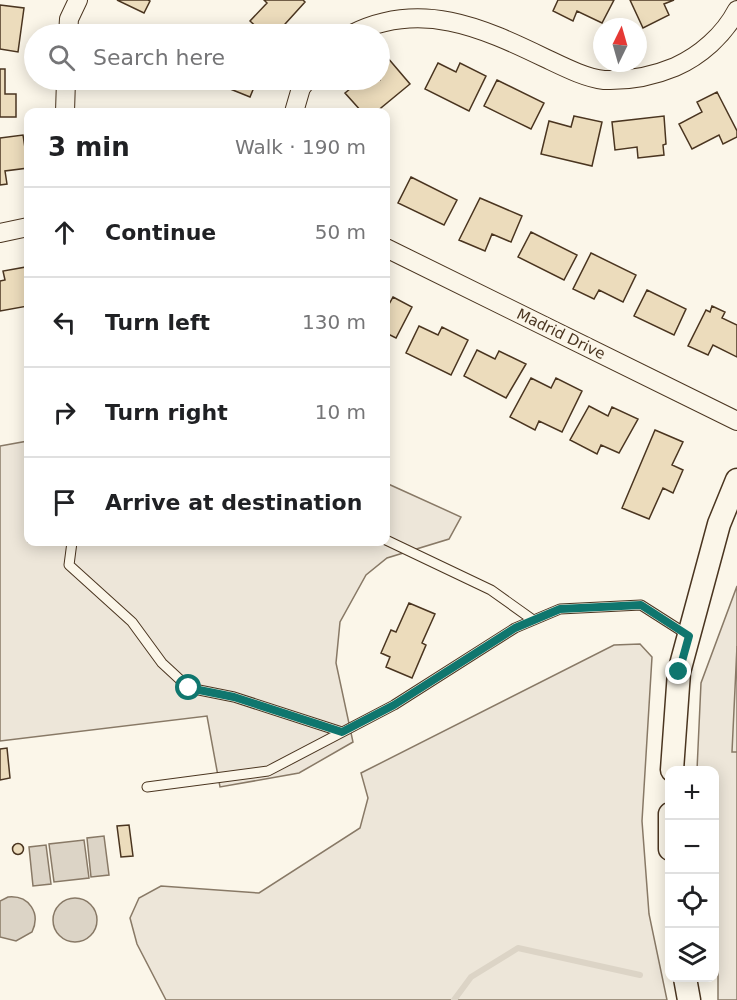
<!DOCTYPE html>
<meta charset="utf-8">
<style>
:root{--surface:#fff;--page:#f2f2f2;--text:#202124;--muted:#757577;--line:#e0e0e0}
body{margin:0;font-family:"DejaVu Sans",sans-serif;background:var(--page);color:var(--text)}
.controls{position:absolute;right:18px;bottom:18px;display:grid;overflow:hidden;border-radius:12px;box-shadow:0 3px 15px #0003}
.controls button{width:54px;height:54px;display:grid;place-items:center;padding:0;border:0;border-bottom:2px solid var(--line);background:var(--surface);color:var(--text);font:30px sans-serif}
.compass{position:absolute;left:593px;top:18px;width:54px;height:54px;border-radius:50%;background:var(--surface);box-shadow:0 3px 15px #0003;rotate:5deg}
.stop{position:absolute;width:18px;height:18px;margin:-14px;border:4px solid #0f766e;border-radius:50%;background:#fff}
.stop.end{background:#0f766e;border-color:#fff;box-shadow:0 2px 6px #0008}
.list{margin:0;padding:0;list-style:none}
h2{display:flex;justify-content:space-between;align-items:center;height:78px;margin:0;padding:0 24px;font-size:26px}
h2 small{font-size:20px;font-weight:400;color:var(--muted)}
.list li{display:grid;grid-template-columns:39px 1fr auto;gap:18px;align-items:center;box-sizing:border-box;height:90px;padding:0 24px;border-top:2px solid var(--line)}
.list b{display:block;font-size:22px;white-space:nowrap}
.list em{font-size:20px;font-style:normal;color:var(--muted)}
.icon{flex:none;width:33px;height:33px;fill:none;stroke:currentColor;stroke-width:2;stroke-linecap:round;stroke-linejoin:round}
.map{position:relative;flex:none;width:737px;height:1000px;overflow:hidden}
.search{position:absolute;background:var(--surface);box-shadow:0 3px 15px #0003;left:24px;top:24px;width:366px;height:66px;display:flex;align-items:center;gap:15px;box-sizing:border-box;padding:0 21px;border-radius:33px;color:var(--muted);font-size:22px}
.panel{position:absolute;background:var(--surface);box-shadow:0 3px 15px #0003;left:24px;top:108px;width:366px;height:438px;border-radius:12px}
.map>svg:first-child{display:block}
</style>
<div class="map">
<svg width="737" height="1000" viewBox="0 0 737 1000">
<rect width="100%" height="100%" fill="#fbf6e9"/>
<path fill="#ede6d9" stroke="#887966" stroke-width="1.5" d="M28,441v101h358v-59l75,34 -12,22 -62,19 -21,17 -26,47 -4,41 17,79 -54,31 -79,14 -13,-71 -207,25v-295z
M737,586v414h-19v-68l-4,-9v-153h-17l4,-87z
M640,644l12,13 -10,164 7,93 18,86h-501l-29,-56 -7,-26 9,-20 22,-12 98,7 101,-65 8,-30 -7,-25 253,-128z"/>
<path fill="#ede7d9" stroke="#887966" stroke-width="1.5" d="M737,646v106h-5z"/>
<path fill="#dcd4c6" stroke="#887966" stroke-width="1.5" d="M104,836l5,39 -18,2 -4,-39z
M84,840l5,38 -35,4 -5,-38z
M46,845l5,39 -18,2 -4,-39z
M8,897c21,-2 33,16 24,35l-16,9 -16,-4v-36z
M53 920a22 22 0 1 1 44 0a22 22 0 1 1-44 0Z"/>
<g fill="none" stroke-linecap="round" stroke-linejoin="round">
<path stroke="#dcd4c6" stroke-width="6" d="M454,1000l17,-23 47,-29 122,27"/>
</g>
<path fill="#ecdcbc" stroke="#4a3520" stroke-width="1.5" d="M117,0h31l2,1 -6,12z
M264,0h39l2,2 -29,32h-12l-14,-13 17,-18z
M558,0h56l-12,23 -25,-12 -4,10 -20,-10z
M630,0h44l-10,4 5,11 -26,13z
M0,5l24,3 -6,44 -18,-3z
M112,26l12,2v2l26,4h-39z
M387,57l23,27 -34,28h-14l-17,-19 16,-13h19v-16z
M438,63l18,9 4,-9 26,13 -17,35 -44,-22z
M0,69h5v25h11v23h-16z
M208,80h49l-7,17z
M497,80l47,23 -13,26 -47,-23z
M717,92l20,39v6l-14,7 -4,-9 -27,14 -13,-25 23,-12 -5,-10z
M574,116l28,6 -10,44 -51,-12 8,-33 22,6z
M664,116l2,28 -3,1 1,10 -26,3 -1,-11 -22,3 -3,-28z
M23,135l5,33 -23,3 2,13 -7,1v-47z
M411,177l46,23 -13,25 -46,-22z
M480,198l42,18 -11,26 -19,-8 -7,17 -26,-11z
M531,232l46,23 -13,25 -46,-23z
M591,253l45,22 -13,27 -24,-12 -5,9 -21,-10z
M26,267l2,39 -28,5v-30l5,-1 -2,-9z
M647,290l39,19 -12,26 -40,-19z
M393,297l19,10 -16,31 -10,-5v-29l2,2z
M712,306l13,6 -3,6 15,7v32l-24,-12 -5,10 -20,-9 18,-36 4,2z
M419,326l19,9 4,-8 26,13 -17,35 -45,-22z
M477,350l18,9 4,-8 27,13 -20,34 -42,-22z
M531,378l20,10 5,-10 26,13 -20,41 -23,-11 -4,9 -25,-13z
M589,406l19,10 4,-9 26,12 -19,34 -18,-8 -4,9 -27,-14z
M655,430l28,12 -11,23 11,5 -10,23 -10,-5 -14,31 -27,-11z
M409,603l26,11 -13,29 4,2 -14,33 -26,-11 4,-10 -9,-4 10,-23 5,2z
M7,748l3,30 -10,2v-31z
M129,825l4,31 -12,1 -4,-31z
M12.5 849a5.5 5.5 0 1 1 11 0a5.5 5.5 0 1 1-11 0Z"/>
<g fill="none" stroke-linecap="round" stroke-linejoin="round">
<g stroke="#4a3520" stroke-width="11">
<path id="service" d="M386,540l105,50 42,30
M72,542l-3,23 63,57 30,41 27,25 45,9 108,35
M147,787l121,-16 126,-66 121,-77 45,-19 81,-4 47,30"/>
</g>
<g stroke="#4a3520" stroke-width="20">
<path id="minor" d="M68,34l1,-15 9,-19
M352,34c68,-34 129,-7 193,24 17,8 40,20 59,22 26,1 47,-3 71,-13 25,-11 49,-32 62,-57
M65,112l1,-32
M294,112l7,-24 6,-8
M0,233l28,-6
M386,248l351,173"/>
</g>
<g stroke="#4a3520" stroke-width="25">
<path id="tertiary" d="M672,770l7,-98 40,-148 18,-44
M670,814v35
M685,978l4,22"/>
</g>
<path stroke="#7f6f5c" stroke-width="4" stroke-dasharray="4.5 3" stroke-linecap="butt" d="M714,852h4"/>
<use href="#service" stroke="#fbf6e9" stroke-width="9"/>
<use href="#minor" stroke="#fbf6e9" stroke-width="18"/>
<use href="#tertiary" stroke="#fbf6e9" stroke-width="22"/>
</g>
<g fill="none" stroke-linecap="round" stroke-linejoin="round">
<path stroke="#0f766e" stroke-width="8" d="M189,688l45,9 108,35 52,-27 121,-77 45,-19 81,-4 48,31 -10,36"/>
</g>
<g text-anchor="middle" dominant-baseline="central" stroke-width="4.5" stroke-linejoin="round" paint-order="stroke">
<g font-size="15" fill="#4a3520" stroke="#fbf6e9">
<text transform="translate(561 334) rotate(26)">Madrid Drive</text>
</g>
</g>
</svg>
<div class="controls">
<button>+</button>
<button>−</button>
<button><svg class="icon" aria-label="locate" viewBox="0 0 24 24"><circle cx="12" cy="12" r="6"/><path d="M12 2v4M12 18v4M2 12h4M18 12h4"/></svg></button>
<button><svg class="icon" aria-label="layers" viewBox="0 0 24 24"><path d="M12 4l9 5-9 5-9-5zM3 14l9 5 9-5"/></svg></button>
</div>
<svg class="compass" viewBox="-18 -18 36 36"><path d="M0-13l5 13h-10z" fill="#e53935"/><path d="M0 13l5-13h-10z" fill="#757577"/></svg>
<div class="stop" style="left:189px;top:688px"></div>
<div class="stop end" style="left:679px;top:672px"></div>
<div class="search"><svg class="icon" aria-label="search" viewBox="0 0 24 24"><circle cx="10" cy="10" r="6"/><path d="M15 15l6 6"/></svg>Search here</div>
<section class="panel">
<h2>3 min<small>Walk · 190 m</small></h2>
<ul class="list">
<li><svg class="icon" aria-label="ahead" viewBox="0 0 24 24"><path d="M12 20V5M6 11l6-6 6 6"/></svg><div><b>Continue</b></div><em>50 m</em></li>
<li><svg class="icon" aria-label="left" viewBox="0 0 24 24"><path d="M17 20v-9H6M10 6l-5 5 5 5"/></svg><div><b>Turn left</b></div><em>130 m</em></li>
<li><svg class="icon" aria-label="right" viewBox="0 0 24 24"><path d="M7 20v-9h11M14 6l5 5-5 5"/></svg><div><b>Turn right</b></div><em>10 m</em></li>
<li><svg class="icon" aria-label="arrive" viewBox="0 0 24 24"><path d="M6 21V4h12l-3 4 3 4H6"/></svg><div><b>Arrive at destination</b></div></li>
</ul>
</section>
</div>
